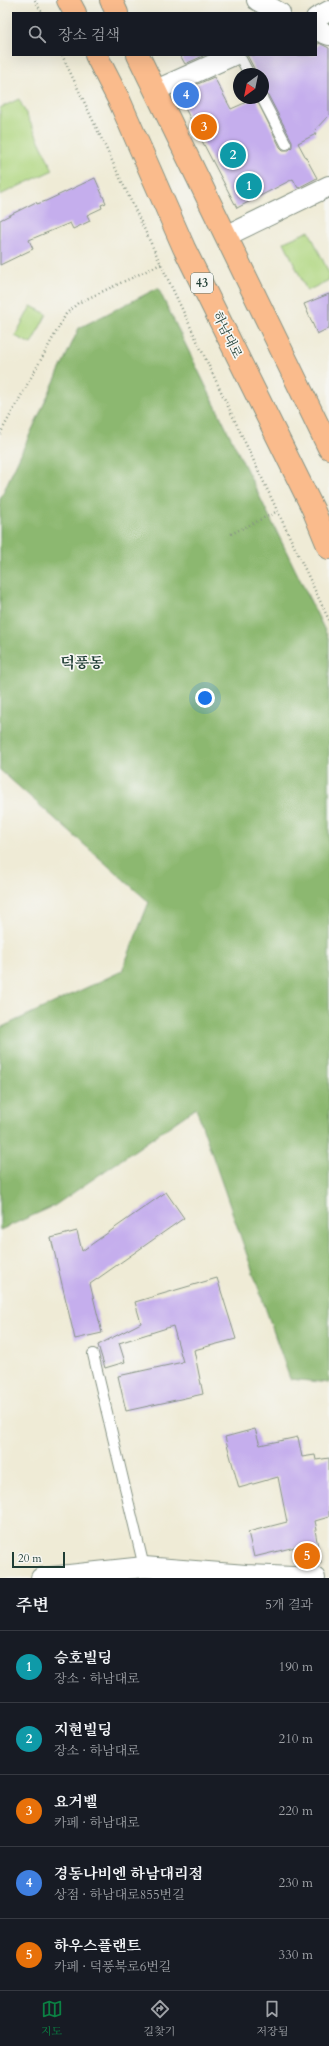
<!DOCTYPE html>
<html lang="ko">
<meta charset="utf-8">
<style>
:root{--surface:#171b24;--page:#242831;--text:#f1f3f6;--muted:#9ea1a6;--line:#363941;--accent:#0b8043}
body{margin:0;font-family:Cardo,"Noto Serif KR",serif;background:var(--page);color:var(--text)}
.compass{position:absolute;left:233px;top:68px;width:36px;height:36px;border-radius:50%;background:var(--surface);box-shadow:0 4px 16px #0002;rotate:213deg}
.scale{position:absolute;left:12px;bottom:10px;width:53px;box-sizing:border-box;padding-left:4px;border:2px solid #1f3d34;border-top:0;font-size:11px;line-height:14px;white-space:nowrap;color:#1f3d34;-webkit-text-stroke:3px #f6f6f2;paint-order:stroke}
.you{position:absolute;left:205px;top:698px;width:14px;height:14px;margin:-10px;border:3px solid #fff;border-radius:50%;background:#1a73e8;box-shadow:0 0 0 6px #1a73e833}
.badge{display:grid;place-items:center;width:26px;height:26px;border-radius:50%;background:var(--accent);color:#fff;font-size:13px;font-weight:700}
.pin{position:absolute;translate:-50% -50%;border:2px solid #fff;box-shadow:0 1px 4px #0006}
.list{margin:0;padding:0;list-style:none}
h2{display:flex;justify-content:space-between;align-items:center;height:52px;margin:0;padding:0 16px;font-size:17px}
h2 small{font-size:13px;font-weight:400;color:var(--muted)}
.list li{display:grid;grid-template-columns:26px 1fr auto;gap:12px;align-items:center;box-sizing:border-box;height:72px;padding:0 16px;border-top:1px solid var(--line)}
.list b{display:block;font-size:15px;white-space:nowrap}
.list p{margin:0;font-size:13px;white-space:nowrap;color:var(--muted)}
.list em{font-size:13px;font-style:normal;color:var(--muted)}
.icon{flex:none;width:22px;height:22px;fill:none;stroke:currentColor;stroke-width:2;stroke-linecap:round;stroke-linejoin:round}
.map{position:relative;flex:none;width:329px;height:1578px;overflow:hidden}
.search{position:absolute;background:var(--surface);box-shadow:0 4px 16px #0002;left:12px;right:12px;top:12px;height:44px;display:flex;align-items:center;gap:10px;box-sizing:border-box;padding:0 14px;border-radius:0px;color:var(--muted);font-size:15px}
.sheet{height:412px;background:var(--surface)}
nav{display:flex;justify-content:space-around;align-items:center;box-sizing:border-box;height:56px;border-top:1px solid var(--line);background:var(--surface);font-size:11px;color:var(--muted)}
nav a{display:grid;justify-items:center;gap:2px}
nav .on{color:var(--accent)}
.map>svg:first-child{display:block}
</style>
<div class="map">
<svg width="329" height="1578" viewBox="0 0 329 1578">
<rect width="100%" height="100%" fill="#f6f6f2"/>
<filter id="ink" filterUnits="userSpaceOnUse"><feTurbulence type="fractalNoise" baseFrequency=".025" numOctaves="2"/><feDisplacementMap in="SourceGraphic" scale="8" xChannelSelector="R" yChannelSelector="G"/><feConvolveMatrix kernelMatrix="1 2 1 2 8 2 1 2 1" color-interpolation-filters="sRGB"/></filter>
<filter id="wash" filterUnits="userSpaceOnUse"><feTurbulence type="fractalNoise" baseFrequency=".012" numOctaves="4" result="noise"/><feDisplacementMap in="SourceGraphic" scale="16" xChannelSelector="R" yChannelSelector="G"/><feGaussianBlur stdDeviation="0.9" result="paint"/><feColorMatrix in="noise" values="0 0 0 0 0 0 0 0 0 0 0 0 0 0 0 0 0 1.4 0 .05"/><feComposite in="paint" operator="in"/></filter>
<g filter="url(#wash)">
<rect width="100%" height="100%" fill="#efebd6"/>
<path fill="#b0d781" stroke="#688a5a" d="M19,99l34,71 -53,25v-87z
M309,231l20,42v7l-22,11 -23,-49z
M31,306l16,8 -16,30 -16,-8z"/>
<path fill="#8cb86f" stroke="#567a52" d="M158,288l171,351v744l-39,-4 -94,-271 -142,98 -54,24v-202l122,-57 27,-69 -149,-132v-271l79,-171z"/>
<g id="blocks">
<path fill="#c5aeed" d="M319,43l10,5v67l-15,16 2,3 -18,9 19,35 -19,10 -5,-9 -56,29 -60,-115 37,-16 17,32 25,-11 24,49 3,3h6l3,-3v-6l-24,-46 -4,-3 -1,-18h-6l-10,-19h69v-8z
M180,55h23v1l-18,8z
M95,178l11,25 -5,2 1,3 -15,7 3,6 -17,8 -3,-6 -41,17 4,9 -33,16v-45l36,-18 1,2 9,-3z
M329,294v34l-12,6 -13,-30z
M166,1192l18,26 -94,66 12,49 -27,6 -24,-101 26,-7 5,20z
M217,1278l19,61 -42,11 9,44 -77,17 -8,-35 65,-14 -10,-36 -54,17 6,19 -20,6 -7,-23 43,-22 -6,-21z
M255,1429l5,16 38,-8 4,20 13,-2 1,5 13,-2v59l-14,4 2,9h-2l6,33 -22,3 -4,-19 -41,10 -6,-25 39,-10 -9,-45 -39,11 -14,-51z"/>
</g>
</g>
<g filter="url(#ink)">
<use href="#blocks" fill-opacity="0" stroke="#879485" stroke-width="1"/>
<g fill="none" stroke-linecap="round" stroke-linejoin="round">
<g stroke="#879485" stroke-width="12">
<path id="lane" d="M239,55l10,19
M262,98l24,46
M93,1354l51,213"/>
</g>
<g stroke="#879485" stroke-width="22">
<path id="street" d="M257,0l23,13
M316,18l13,-7
M316,30l13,5
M156,90l78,-35
M226,236l103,-50
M41,1578l103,-11 102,8 69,3"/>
</g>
<g stroke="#879485" stroke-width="24">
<path id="primary" d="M68,0l7,13
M111,0l6,13
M96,55l24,47 64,146 129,261 16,39
M138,55l191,393"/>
</g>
<path stroke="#879485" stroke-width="2.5" stroke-dasharray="1 3" stroke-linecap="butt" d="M35,0l7,13
M62,55l267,565
M0,434l66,-120 12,-11 83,-39
M231,534l47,-23"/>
<use href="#lane" stroke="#fff" stroke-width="10"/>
<use href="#street" stroke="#fff" stroke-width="20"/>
<use href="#primary" stroke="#fabb8c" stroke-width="22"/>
</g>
</g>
<g text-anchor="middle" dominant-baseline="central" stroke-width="3.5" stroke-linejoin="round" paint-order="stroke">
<rect fill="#f6f6f2" stroke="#60746d" stroke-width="1" x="191" y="273" width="22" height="20" rx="3"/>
<g font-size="12" font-weight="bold" fill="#1f3d34">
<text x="202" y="283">43</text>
</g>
<g font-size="13" fill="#1f3d34" stroke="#f6f6f2">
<text transform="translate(227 335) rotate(64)">하남대로</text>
</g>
<g font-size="15" font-weight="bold" fill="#1f3d34" stroke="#f6f6f2">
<text x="82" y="663">덕풍동</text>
</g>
</g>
</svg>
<svg class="compass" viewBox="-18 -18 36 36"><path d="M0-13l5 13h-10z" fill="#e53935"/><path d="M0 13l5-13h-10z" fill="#9ea1a6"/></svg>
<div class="scale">20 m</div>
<div class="you"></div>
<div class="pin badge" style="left:249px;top:186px;background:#0f9aa8">1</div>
<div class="pin badge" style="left:233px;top:155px;background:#0f9aa8">2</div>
<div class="pin badge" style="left:204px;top:127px;background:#e8710a">3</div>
<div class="pin badge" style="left:186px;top:95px;background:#3f7fe0">4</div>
<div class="pin badge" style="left:307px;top:1556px;background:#e8710a">5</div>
<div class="search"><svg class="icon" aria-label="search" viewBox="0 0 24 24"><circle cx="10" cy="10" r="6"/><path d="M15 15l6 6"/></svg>장소 검색</div>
</div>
<section class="sheet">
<h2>주변<small>5개 결과</small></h2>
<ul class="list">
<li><span class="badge" style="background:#0f9aa8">1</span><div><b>승호빌딩</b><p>장소 · 하남대로</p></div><em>190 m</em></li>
<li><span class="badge" style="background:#0f9aa8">2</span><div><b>지현빌딩</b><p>장소 · 하남대로</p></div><em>210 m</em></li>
<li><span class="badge" style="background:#e8710a">3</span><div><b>요거벨</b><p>카페 · 하남대로</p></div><em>220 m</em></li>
<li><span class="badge" style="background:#3f7fe0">4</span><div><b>경동나비엔 하남대리점</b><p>상점 · 하남대로855번길</p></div><em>230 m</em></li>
<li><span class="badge" style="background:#e8710a">5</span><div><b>하우스플랜트</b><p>카페 · 덕풍북로6번길</p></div><em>330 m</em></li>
</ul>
</section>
<nav>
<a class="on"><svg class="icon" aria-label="map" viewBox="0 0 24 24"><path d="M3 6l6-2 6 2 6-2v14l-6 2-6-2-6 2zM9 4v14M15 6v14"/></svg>지도</a>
<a><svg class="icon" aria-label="directions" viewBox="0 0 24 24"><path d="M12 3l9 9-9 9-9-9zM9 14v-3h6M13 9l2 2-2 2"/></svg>길찾기</a>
<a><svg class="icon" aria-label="saved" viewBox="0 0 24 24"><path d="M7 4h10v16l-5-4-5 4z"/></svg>저장됨</a>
</nav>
